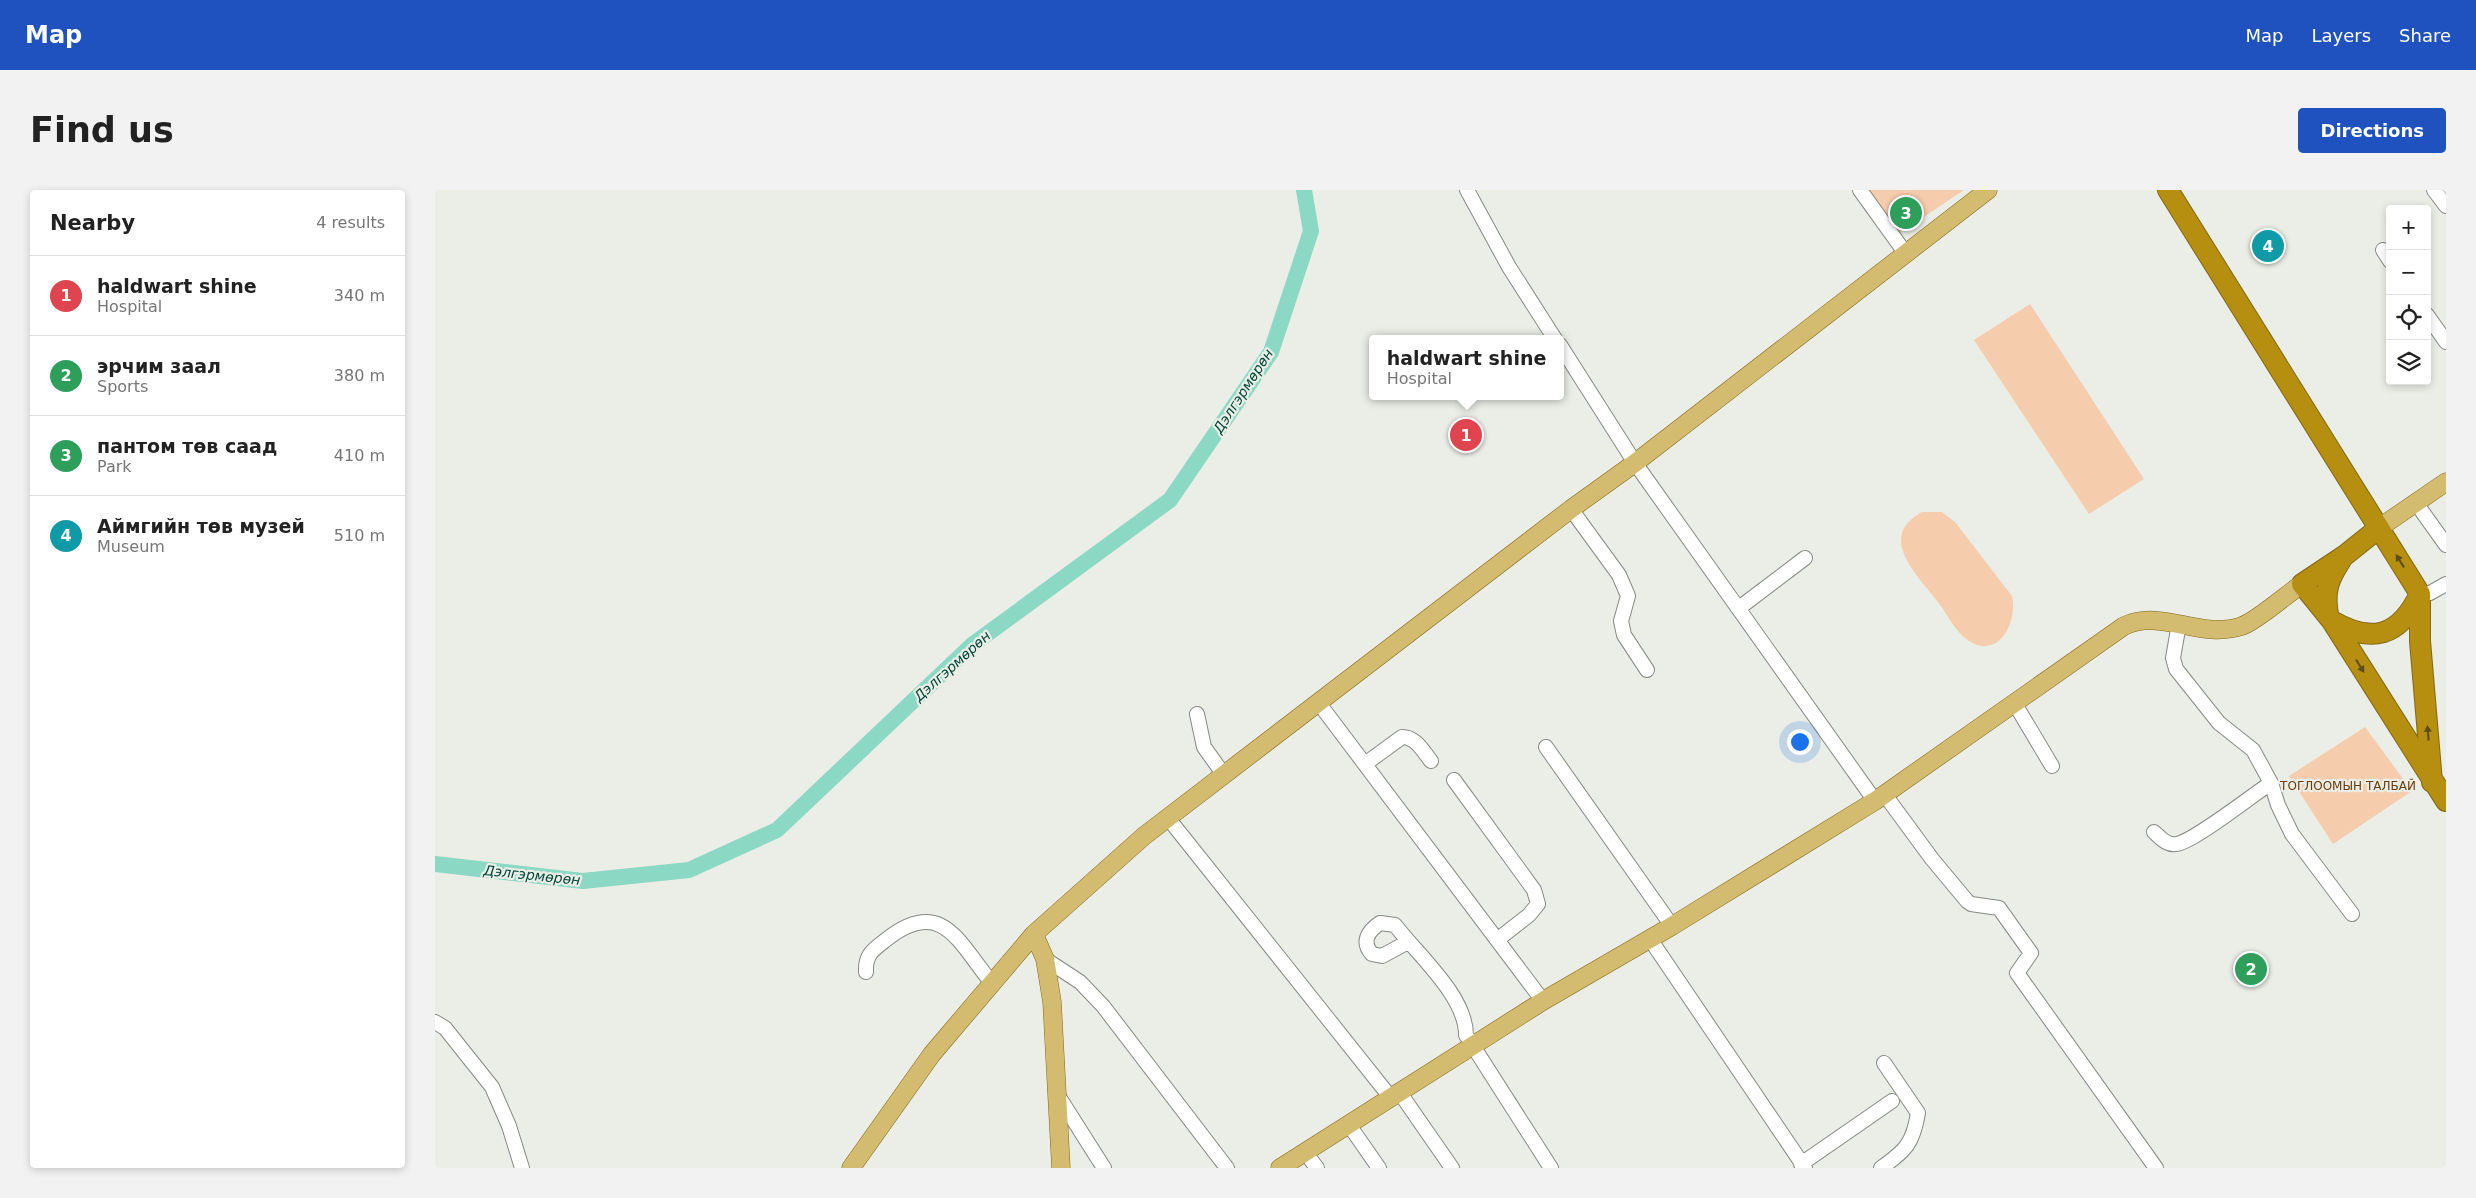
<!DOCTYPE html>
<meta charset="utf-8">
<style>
:root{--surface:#fff;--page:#f2f2f2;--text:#222;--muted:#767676;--line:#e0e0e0;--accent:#2052bf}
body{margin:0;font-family:"DejaVu Sans",sans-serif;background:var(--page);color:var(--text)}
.controls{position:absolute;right:15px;top:15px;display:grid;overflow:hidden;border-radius:5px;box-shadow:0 2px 8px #0003}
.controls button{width:45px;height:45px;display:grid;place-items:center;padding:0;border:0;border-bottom:1px solid var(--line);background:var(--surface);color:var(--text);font:25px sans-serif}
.you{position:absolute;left:1364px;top:551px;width:18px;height:18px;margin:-12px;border:4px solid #fff;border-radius:50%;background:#1a73e8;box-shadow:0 0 0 8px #1a73e833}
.badge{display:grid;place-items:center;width:32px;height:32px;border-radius:50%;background:var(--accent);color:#fff;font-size:16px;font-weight:700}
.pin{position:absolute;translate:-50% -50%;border:2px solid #fff;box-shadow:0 1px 5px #0006}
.popup{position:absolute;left:934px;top:145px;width:195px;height:65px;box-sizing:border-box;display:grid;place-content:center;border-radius:5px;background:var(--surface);filter:drop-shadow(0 1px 4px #0005);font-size:16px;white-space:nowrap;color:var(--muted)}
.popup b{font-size:19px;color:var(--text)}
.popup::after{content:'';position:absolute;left:50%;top:100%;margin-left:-10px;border:10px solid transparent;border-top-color:var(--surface)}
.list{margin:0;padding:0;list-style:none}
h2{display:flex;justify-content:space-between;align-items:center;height:65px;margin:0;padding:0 20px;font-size:21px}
h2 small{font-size:16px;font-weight:400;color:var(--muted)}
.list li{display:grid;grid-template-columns:32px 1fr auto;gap:15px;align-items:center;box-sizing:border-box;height:80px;padding:0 20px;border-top:1px solid var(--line)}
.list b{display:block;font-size:19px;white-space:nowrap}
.list p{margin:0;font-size:16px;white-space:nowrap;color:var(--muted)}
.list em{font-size:16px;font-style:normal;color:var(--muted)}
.icon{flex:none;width:28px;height:28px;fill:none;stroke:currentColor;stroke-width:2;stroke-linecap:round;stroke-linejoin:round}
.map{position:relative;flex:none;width:2011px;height:978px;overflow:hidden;border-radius:5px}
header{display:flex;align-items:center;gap:30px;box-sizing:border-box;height:70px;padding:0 25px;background:var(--accent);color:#fff}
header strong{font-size:24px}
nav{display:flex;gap:28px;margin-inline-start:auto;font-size:18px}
.intro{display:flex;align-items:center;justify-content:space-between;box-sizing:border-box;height:120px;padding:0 30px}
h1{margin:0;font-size:35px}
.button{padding:12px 22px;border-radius:5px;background:var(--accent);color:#fff;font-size:18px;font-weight:700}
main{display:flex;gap:30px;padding:0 30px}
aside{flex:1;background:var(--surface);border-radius:5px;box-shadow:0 2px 8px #0003}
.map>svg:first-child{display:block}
</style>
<header>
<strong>Map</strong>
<nav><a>Map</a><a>Layers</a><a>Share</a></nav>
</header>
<div class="intro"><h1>Find us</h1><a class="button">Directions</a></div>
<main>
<aside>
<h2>Nearby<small>4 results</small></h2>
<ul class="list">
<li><span class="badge" style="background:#e0444e">1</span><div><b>haldwart shine</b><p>Hospital</p></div><em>340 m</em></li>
<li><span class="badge" style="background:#2e9e5b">2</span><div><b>эрчим заал</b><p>Sports</p></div><em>380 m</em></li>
<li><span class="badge" style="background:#2e9e5b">3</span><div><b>пантом төв саад</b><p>Park</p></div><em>410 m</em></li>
<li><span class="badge" style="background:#0f9aa8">4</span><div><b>Аймгийн төв музей</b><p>Museum</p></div><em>510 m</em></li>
</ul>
</aside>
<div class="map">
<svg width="2011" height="978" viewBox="0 0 2011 978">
<rect width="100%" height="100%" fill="#ebede7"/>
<path fill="#f5ccac" d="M1431,0h98l-67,45z
M1595,114l114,175 -55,35 -115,-174z
M1487,322h20l13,10 57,74c6,26 -13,64 -43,45 -13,-8 -22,-27 -31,-39 -21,-27 -62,-65 -16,-90z
M1930,537l47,64 -79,53 -44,-68z"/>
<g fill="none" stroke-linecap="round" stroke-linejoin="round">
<path stroke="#8bd9c4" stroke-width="16" d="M0,674l148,17 106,-11 88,-40 195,-185 198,-145 101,-148 40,-121 -7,-41"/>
<g stroke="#878983" stroke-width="16">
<path id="minor" d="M1032,0l42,77 46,72
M1425,0l46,64
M1999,0l12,16
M1948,60l7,11
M1992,125l19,27
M1125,155l75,118 240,338
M1981,313l30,42
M1136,319l48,66 9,21 -7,25 3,14 23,35
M1985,404l10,-1 16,-9
M1304,418l66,-50
M1744,434l-6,34 3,11 43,54 34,27 18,33 7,22 14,29 60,80
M883,512l225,299
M1580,514l37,62
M762,524l7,33 20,28
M1111,557l126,179
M930,574l37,-27c14,0 21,14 29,24
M1019,590l80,110 4,14 -9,11 -32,25
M1450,605l47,64 35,42 4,3 28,4 32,45 -14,20 139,195
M733,628l223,280
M1719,642c7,6 13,14 23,12 19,-4 74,-48 94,-61
M1215,749l155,229
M973,752l-26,14 -10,-2c-11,-12 -4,-23 8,-31l15,2c23,30 71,71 71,110l85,133
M610,769l35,23 23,24 124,162
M431,782c-1,-18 8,-23 21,-33 55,-43 72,4 104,43
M0,832l10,6 47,59 17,39 13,42
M965,903l52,75
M622,904l47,74
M914,935l30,43
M870,962l12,16
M1366,974l91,-63
M1446,978c24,-17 32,-24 37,-55l-34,-50"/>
</g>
<g stroke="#826815" stroke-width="19">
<path id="major" d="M1944,338l67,-46
M599,744l11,25 7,43 9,166
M416,978l81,-114 102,-120 110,-98 427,-327 64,-46 353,-273
M845,978l263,-167 129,-75 203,-125 249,-175c38,-18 75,14 118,0 16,-6 45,-32 60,-42"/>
</g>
<g stroke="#826815" stroke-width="22">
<path id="highway" d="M1733,0l252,404v47l12,141
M1944,338l-35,28 -42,28 30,37 114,180
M1893,425c-4,-24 0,-35 13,-55
M1897,431c40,23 67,16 88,-27"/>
</g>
<use href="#minor" stroke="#fff" stroke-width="14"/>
<use href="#major" stroke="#d3bb70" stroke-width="18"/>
<use href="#highway" stroke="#b68e10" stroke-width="20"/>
</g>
<defs><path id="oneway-solid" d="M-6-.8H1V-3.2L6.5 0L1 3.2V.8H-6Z" transform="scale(1.25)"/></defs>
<g fill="#5c4d19">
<use href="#oneway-solid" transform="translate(1965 371) rotate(-122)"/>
<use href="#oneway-solid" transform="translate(1925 476) rotate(58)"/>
<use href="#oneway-solid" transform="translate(1993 543) rotate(-95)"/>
</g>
<g text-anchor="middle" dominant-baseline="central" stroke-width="4.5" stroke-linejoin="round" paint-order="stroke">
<g font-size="12" fill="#6a3a07" stroke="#ebede7">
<text x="1913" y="596">ТОГЛООМЫН ТАЛБАЙ</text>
</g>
<g font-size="14" font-style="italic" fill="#00483b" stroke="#ebede7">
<text transform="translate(808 201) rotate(-57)">Дэлгэрмөрөн</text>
<text transform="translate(517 476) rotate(-42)">Дэлгэрмөрөн</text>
<text transform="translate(97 685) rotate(6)">Дэлгэрмөрөн</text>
</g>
</g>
</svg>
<div class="controls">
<button>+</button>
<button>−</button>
<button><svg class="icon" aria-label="locate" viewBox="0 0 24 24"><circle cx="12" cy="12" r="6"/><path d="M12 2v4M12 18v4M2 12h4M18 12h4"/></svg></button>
<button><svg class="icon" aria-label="layers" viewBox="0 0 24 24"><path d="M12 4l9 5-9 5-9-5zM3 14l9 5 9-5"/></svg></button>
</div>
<div class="you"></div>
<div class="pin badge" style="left:1031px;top:245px;background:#e0444e">1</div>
<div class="popup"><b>haldwart shine</b>Hospital</div>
<div class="pin badge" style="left:1816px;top:779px;background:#2e9e5b">2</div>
<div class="pin badge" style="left:1471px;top:23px;background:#2e9e5b">3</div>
<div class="pin badge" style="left:1833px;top:56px;background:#0f9aa8">4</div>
</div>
</main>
